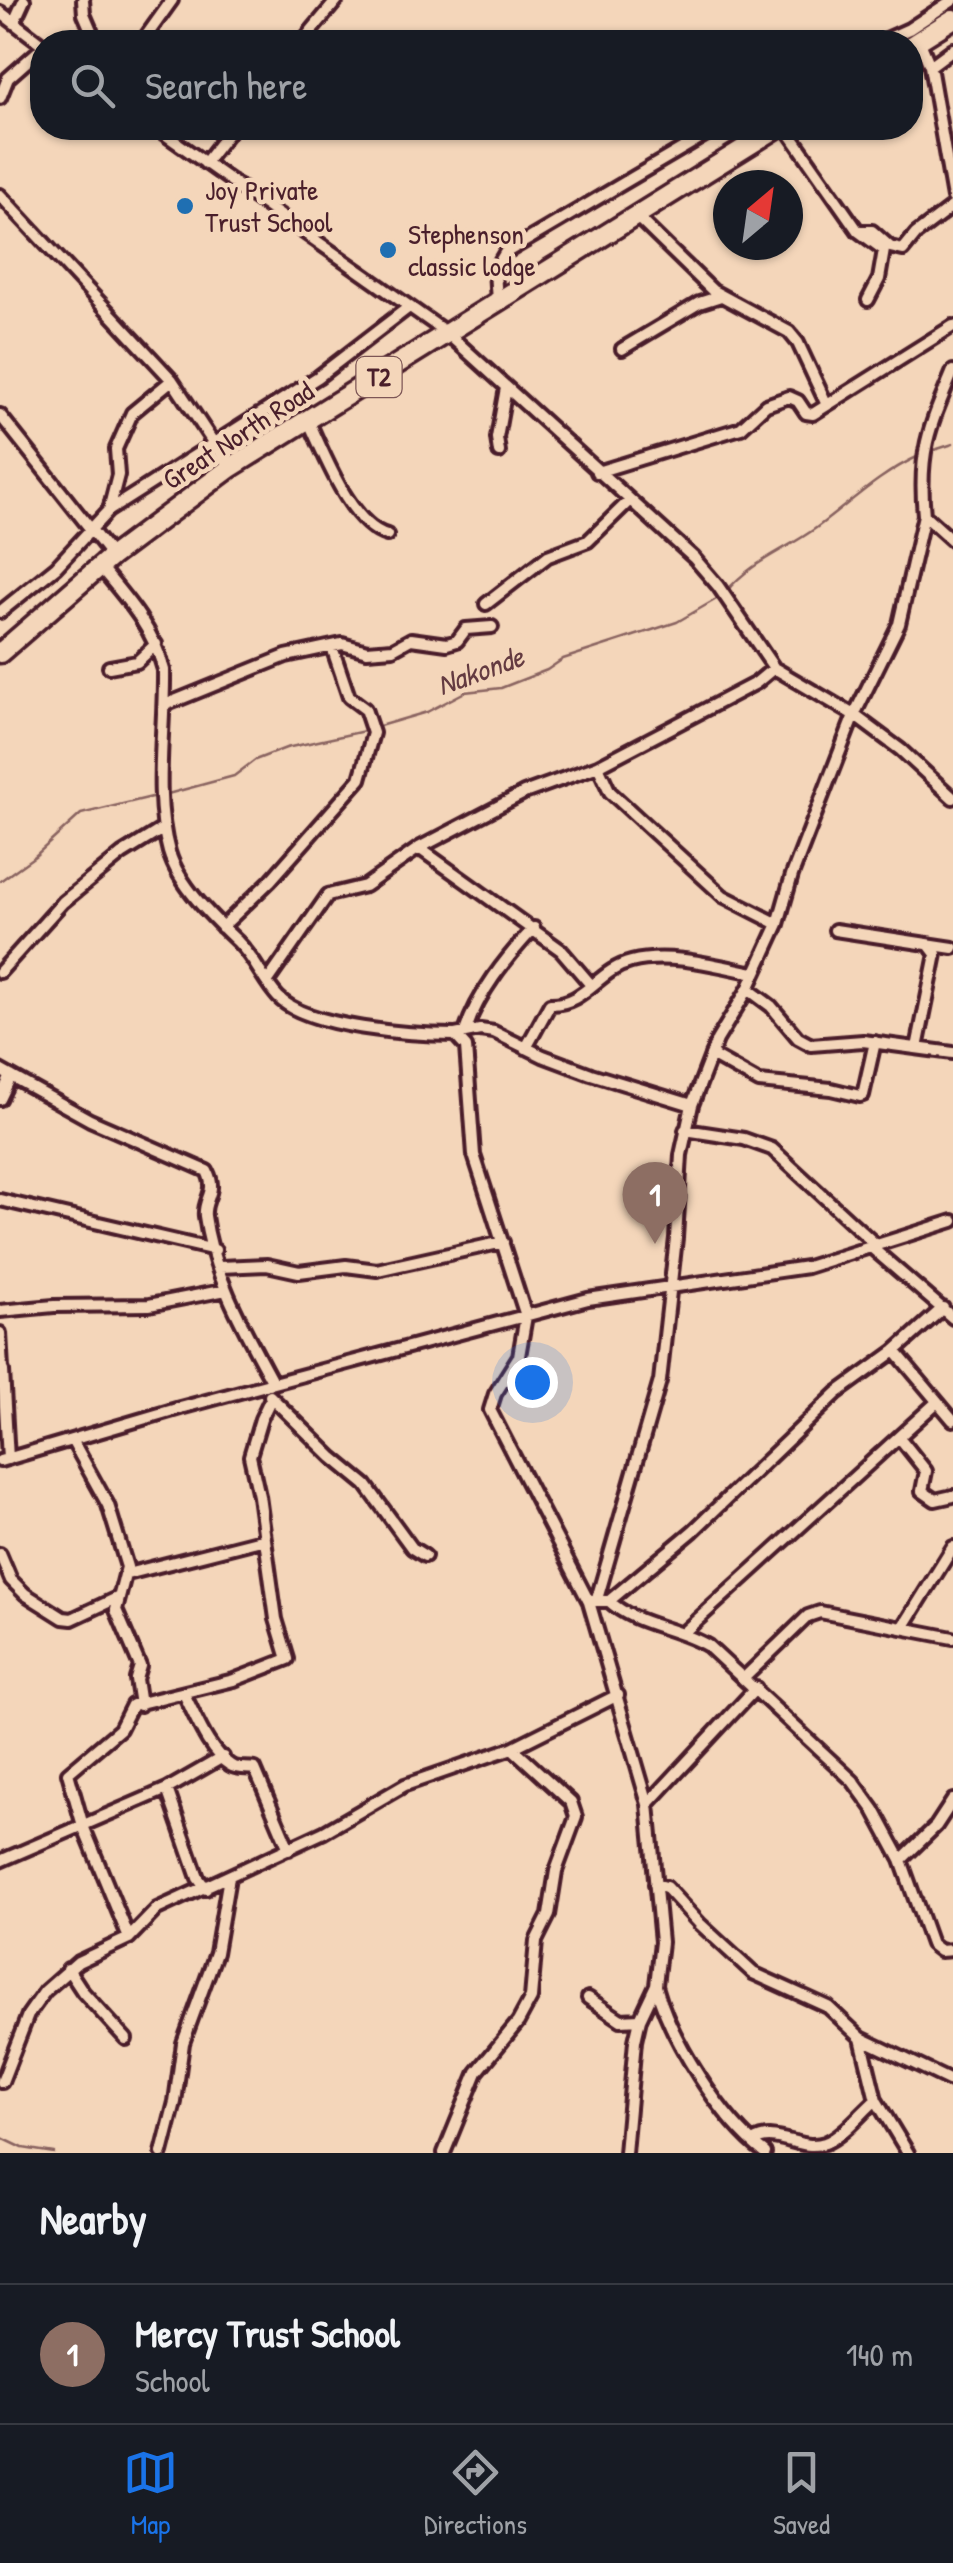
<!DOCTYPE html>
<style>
:root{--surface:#171b24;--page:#20242c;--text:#f1f3f6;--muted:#9ea1a6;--line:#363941;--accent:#1a73e8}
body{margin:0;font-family:"Patrick Hand",sans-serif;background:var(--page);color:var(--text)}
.compass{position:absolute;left:713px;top:170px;width:90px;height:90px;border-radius:50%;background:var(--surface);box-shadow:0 2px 8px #0004;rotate:29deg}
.you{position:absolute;left:532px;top:1382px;width:35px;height:35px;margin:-25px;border:8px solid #fff;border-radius:50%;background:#1a73e8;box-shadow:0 0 0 15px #1a73e833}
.badge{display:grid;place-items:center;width:65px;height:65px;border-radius:50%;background:var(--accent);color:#fff;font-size:32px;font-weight:700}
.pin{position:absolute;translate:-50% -82px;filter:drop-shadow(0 2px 5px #0008)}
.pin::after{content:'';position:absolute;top:52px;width:35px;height:30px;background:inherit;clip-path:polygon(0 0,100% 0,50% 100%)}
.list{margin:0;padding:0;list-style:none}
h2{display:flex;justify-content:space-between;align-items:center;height:130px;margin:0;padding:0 40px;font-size:42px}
h2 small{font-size:32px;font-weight:400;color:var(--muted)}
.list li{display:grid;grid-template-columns:65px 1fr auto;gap:30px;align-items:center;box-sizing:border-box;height:140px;padding:0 40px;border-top:2px solid var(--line)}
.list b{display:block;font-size:38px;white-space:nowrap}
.list p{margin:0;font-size:32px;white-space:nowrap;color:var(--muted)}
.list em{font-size:32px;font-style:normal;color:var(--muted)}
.icon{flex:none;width:55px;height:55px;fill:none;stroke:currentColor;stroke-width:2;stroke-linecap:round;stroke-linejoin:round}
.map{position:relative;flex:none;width:953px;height:2153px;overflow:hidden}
.search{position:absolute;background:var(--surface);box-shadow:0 2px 8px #0004;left:30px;right:30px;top:30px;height:110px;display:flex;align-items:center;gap:25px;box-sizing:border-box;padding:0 35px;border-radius:40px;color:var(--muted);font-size:38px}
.sheet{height:270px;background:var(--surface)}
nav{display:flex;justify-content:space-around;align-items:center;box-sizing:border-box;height:140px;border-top:2px solid var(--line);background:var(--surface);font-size:28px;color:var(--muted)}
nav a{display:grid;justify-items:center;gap:5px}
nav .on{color:var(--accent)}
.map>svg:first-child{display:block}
</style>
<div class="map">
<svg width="953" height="2153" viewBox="0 0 953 2153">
<rect width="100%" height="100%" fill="#f4d6ba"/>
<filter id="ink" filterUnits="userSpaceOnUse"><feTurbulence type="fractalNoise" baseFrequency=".01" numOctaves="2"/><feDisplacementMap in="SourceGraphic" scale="20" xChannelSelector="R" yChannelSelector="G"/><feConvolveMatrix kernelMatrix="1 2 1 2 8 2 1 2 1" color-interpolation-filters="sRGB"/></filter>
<g filter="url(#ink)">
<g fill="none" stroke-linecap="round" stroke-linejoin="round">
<path stroke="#896360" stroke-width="2.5" d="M931,451l22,-7
M726,592c24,-30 60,-42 90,-64 34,-25 63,-54 103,-72
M376,727l51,-15 38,-20 36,-4 46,-18 16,-11 114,-37 43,-25
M164,795l70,-19 21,-16 31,-12 83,-18
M0,881l35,-25 46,-42 75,-18
M0,2137l23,11 31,5"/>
<g stroke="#4a1f2b" stroke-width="18">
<path id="minor" d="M83,0l1,14 12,28
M0,12l42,32
M14,22l10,-22
M919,40l11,26 23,132
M142,42l30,-42
M302,42l35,-42
M880,42l29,-13 44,-29
M930,66l23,-17
M0,98l8,-20 34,-30
M156,128l291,205 247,225 24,28 56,82 80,47 47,35 52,48
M786,128l72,103 26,19 -5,29 -11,21
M205,163l27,-35
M0,195l172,185 58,88
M636,216l77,75 76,41 9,11 29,62
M858,231h14l18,16 13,3 13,-16 37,-28
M497,302l-2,-32 10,-17 212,-125
M622,349l77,-46 22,-7
M953,371c-24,57 -35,81 -29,144l29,26
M0,415l112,141
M308,420c16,33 42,105 79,115
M499,452l-2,-14 9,-50
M597,472l144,-44 25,-23 23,-8 9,4 8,12 7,1 140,-88
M109,510l9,-35 -2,-26 16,-36 40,-33
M100,567c27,32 53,61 64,103 1,59 -11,125 5,182 10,34 44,66 69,90 18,18 25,39 40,55 29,31 136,38 177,38l11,12 8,108 52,161 -7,40 -24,38 -5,16 99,192 59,202 13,138 -5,43 -16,34 -5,22 -10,112
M486,604l62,-48 40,-15 41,-40
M0,612l56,-45 52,-56 210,-134 91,-70
M109,667l28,-5 19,-18
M165,705l121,-49 56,-12 25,7 26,-2 18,-10 36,5 10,-3 9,-12 26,-2
M598,766l12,26 113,104 55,28
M419,848l142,102 30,35
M222,927l48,-46 90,-102 13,-46 -8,-24 -16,-12 -17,-50
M835,930l118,18
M0,972l63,-70 59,-48 42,-26
M268,981l60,-86 37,-9 54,-38 105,-55 74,-27 158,-83 18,-15
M748,989l23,17 27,32 13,7 52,-4 90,12
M465,1032c13,-39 40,-73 69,-104
M455,1035l25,-5 14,2 49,24 48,18 101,31
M526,1048l24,-44c35,1 48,-34 81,-42 39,-10 86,4 124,11
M917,1048l19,-94 -6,-8
M711,1055l48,27 72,7 29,7 3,-1 12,-53
M0,1070l90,50 117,51c11,22 -4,27 -2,45 8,60 40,115 68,167
M0,1099l11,-23
M685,1130l59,9 28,10 104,96
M0,1200l215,50
M871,1247l82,71
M220,1267l47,-2 32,7 47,-6 31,4 126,-28
M0,1311l54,-5 95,-1 77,-15
M0,1333l2,36
M895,1351l58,69
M0,1366l3,5 5,88
M270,1396l62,61 34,28 46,63 13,8
M899,1437l27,34 -4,20 13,9 18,-4
M72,1440l36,65 19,62 -11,43 24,56 -4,13 4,26
M0,1461l180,-53 408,-109 219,-32 146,-46
M0,1554l11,26 14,14 38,24 9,1 45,-21
M127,1574l138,-35
M597,1599l63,-218 16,-143 5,-83 11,-50 25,-65 31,-51 30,-65 14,-49 62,-160 45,-91 25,-109
M591,1601h18c25,24 67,26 99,45l145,135 21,29 27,50 30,84 9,7 13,-1
M609,1601l84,-70 144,-138 58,-42 48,-43
M904,1626l49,-79
M684,1632l252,-229
M744,1678l64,-62 12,-4 133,26
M184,1694c12,23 24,57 46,71 7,5 17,2 25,4l34,80
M167,1789l31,89 8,11
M648,1804l108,-116
M901,1860l35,-34 17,-26
M0,1861l167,-72 56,-32
M655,1884l11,3 34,37 53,49 75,34 33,31 92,44
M129,1938l-46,-112 -15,-53 52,-44 12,-24 102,-25 54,-21 -12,-40 -17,-123 -9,-40 11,-37 10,-21
M68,1969l15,23 43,47
M656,1986c14,52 65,134 109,167
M588,1998l33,22 19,-1
M861,2038l15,62 32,53
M2,2082l26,-67 17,-24 33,-29 51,-24 28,-29 167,-77 81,-47 107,-37 106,-53
M753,2142c22,-15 47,10 72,1 18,-7 36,-30 51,-43
M162,2153l13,-51 8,-59 33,-90 13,-76
M444,2153l33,-81 41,-50 13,-24 5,-57 13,-26 7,-44 20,-54 -5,-15 -59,-54"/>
</g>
<g stroke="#4a1f2b" stroke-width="25">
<path id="trunk" d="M910,46l43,-27
M0,653l112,-97 118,-88 547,-340"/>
</g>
<use href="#minor" stroke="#f4d6ba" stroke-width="10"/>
<use href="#trunk" stroke="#f4d6ba" stroke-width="18"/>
</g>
</g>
<g fill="#1f6fb2" stroke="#f4d6ba" stroke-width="4">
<circle cx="185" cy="206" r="10"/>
<circle cx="388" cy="250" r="10"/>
</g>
<g text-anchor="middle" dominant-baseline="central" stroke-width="9" stroke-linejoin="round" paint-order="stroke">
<rect fill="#f4d6ba" stroke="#7d5656" stroke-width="2.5" x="356.5" y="357" width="45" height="40" rx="8"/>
<g font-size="25" font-weight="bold" fill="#4a1f2b">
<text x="379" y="377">T2</text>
</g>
<g font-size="28" fill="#4a1f2b" stroke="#f4d6ba" text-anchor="start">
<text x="205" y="190">Joy Private<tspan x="205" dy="32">Trust School</tspan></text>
<text x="408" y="234">Stephenson<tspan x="408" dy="32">classic lodge</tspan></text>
</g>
<g font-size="28" fill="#4a1f2b" stroke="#f4d6ba">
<text transform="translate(238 435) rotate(-33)">Great North Road</text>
</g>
<g font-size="30" font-style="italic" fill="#643b41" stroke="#f4d6ba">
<text transform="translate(480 670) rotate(-20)">Nakonde</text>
</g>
</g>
</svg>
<svg class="compass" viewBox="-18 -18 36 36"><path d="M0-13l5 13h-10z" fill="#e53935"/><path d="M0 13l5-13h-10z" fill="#9ea1a6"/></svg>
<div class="you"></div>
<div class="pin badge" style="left:655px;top:1244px;background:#8d6e63">1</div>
<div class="search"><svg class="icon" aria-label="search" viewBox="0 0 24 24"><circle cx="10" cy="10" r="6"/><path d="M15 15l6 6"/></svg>Search here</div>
</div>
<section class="sheet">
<h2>Nearby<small></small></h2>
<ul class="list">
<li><span class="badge" style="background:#8d6e63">1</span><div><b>Mercy Trust School</b><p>School</p></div><em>140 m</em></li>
</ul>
</section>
<nav>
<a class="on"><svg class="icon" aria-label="map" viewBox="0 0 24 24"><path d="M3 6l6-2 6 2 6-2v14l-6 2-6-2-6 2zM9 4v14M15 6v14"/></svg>Map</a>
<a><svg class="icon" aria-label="directions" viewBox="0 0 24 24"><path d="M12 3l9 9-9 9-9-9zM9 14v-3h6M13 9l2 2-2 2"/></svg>Directions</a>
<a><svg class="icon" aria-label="saved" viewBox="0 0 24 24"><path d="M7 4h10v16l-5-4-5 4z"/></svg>Saved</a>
</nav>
